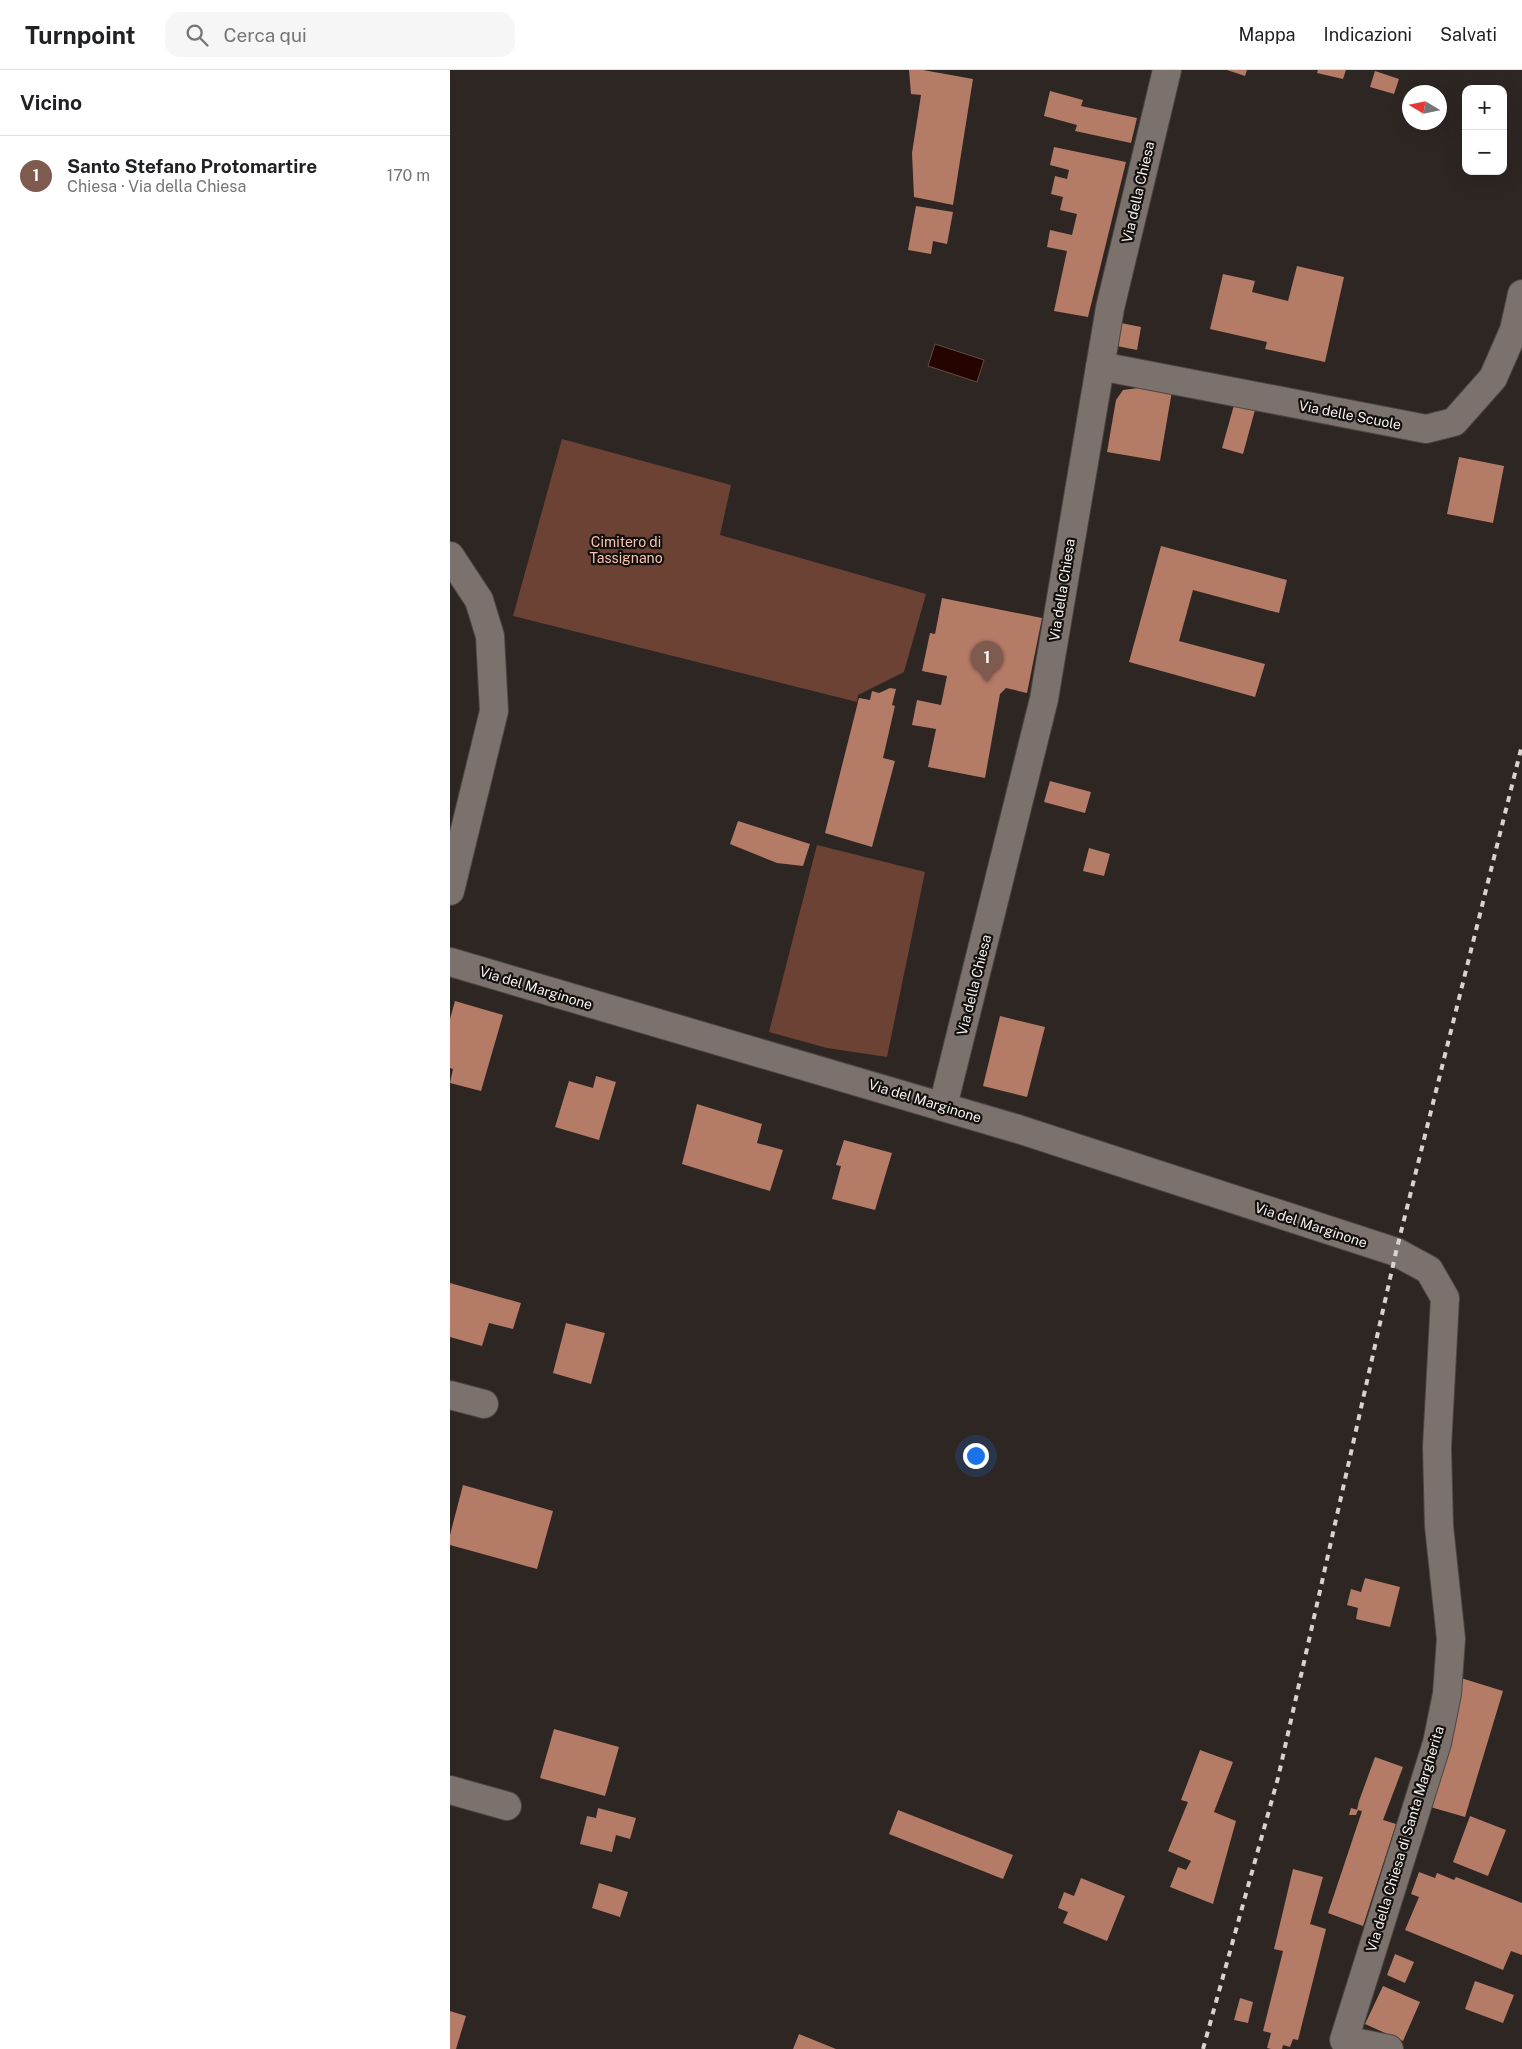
<!DOCTYPE html>
<html lang="it">
<meta charset="utf-8">
<style>
:root{--surface:#fff;--page:#f6f6f6;--text:#202124;--muted:#757577;--line:#e0e0e0;--accent:#7f5a4e}
body{margin:0;font-family:"Public Sans",sans-serif;background:var(--page);color:var(--text)}
.controls{position:absolute;right:15px;top:15px;display:grid;overflow:hidden;border-radius:10px;box-shadow:0 5px 20px #0002}
.controls button{width:45px;height:45px;display:grid;place-items:center;padding:0;border:0;border-bottom:1px solid var(--line);background:var(--surface);color:var(--text);font:25px sans-serif}
.compass{position:absolute;left:952px;top:15px;width:45px;height:45px;border-radius:50%;background:var(--surface);box-shadow:0 5px 20px #0002;rotate:280deg}
.you{position:absolute;left:525px;top:1385px;width:18px;height:18px;margin:-12px;border:4px solid #fff;border-radius:50%;background:#1a73e8;box-shadow:0 0 0 8px #1a73e833}
.badge{display:grid;place-items:center;width:32px;height:32px;border-radius:50%;background:var(--accent);color:#fff;font-size:16px;font-weight:700}
.pin{position:absolute;translate:-50% -41px;filter:drop-shadow(0 1px 2px #0008)}
.pin::after{content:'';position:absolute;top:26px;width:18px;height:15px;background:inherit;clip-path:polygon(0 0,100% 0,50% 100%)}
.list{margin:0;padding:0;list-style:none}
h2{display:flex;justify-content:space-between;align-items:center;height:65px;margin:0;padding:0 20px;font-size:21px}
h2 small{font-size:16px;font-weight:400;color:var(--muted)}
.list li{display:grid;grid-template-columns:32px 1fr auto;gap:15px;align-items:center;box-sizing:border-box;height:80px;padding:0 20px;border-top:1px solid var(--line)}
.list b{display:block;font-size:19px;white-space:nowrap}
.list p{margin:0;font-size:16px;white-space:nowrap;color:var(--muted)}
.list em{font-size:16px;font-style:normal;color:var(--muted)}
.icon{flex:none;width:28px;height:28px;fill:none;stroke:currentColor;stroke-width:2;stroke-linecap:round;stroke-linejoin:round}
.map{position:relative;flex:none;width:1072px;height:1979px;overflow:hidden}
header{display:flex;align-items:center;gap:30px;box-sizing:border-box;height:70px;padding:0 25px;background:var(--surface);border-bottom:1px solid var(--line)}
header strong{font-size:24px}
nav{display:flex;gap:28px;margin-inline-start:auto;font-size:18px}
.search{width:350px;height:45px;background:var(--page);display:flex;align-items:center;gap:12px;box-sizing:border-box;padding:0 18px;border-radius:15px;color:var(--muted);font-size:19px}
main{display:flex}
aside{flex:1;background:var(--surface)}
.map>svg:first-child{display:block}
</style>
<header>
<strong>Turnpoint</strong>
<div class="search"><svg class="icon" aria-label="search" viewBox="0 0 24 24"><circle cx="10" cy="10" r="6"/><path d="M15 15l6 6"/></svg>Cerca qui</div>
<nav><a>Mappa</a><a>Indicazioni</a><a>Salvati</a></nav>
</header>
<main>
<aside>
<h2>Vicino<small></small></h2>
<ul class="list">
<li><span class="badge">1</span><div><b>Santo Stefano Protomartire</b><p>Chiesa · Via della Chiesa</p></div><em>170 m</em></li>
</ul>
</aside>
<div class="map">
<svg width="1072" height="1979" viewBox="0 0 1072 1979">
<rect width="100%" height="100%" fill="#2e2623"/>
<path fill="#6b4234" d="M112,369l169,46 -11,50 206,59 -22,78 -46,23 -1,7 -344,-86z
M367,775l108,27 -38,185 -60,-9 -58,-16z"/>
<path fill="#250400" stroke="#634b47" d="M485,274l49,16 -7,22 -49,-16z"/>
<path fill="#b47b67" d="M459,0h14l50,9 -20,126 -39,-8 -2,-44 9,-58 -10,-1z
M777,0h20l-2,6z
M868,0h28l-3,9 -26,-6z
M925,1l24,8 -5,15 -24,-7z
M600,21l33,9 -2,6 56,12 -6,25 -56,-12 2,-6 -33,-9z
M604,77l72,15 -38,155 -34,-6 13,-60 -20,-4 3,-17 22,5 5,-21 -17,-4 3,-13 -12,-3 4,-18 12,3 2,-9 -19,-5z
M466,136l37,6 -6,32 -14,-3 -2,13 -23,-4z
M847,196l47,11 -19,85 -60,-13 2,-7 -57,-13 13,-55 32,7 -3,11 36,9z
M671,253l20,4 -4,23 -20,-4z
M696,317l26,4 -12,70 -53,-9 9,-52 7,-10z
M784,335l21,5 -12,44 -21,-6z
M1009,387l45,9 -11,57 -46,-9z
M711,476l126,34 -8,33 -86,-23 -14,51 86,23 -10,33 -126,-35z
M492,528l100,20 -15,75 -21,-5 -6,6 -15,84 -57,-11 8,-38 -24,-4 5,-25 24,5 6,-29 -25,-5 8,-38 5,1z
M440,618l6,1 -4,16 3,1 -12,52 12,3 -23,86 -47,-14 34,-135 11,2 2,-9 7,2z
M600,711l41,11 -6,21 -41,-11z
M288,751l72,23 -7,22 -26,-3 -47,-19z
M639,778l21,6 -6,22 -21,-5z
M5,931l48,14 -22,76 -31,-8 3,-14 -3,-1v-49z
M550,946l45,11 -18,70 -44,-11z
M146,1006l20,6 -17,58 -44,-13 14,-46 24,7z
M247,1034l65,20 -5,19 26,7 -13,41 -88,-27z
M394,1070l48,13 -17,57 -43,-11 9,-33 -5,-1z
M0,1213l71,20 -8,26 -24,-6 -7,23 -32,-9z
M116,1253l39,10 -14,51 -38,-11z
M13,1415l90,26 -16,58 -87,-24v-10z
M915,1508l35,9 -10,40 -34,-8 2,-11 -11,-3 4,-16 10,3z
M1011,1608l42,13 -38,126 -38,-11z
M104,1659l65,18 -14,49 -65,-18z
M750,1680l33,12 -19,50 22,9 -23,83 -43,-17 8,-20 8,3 5,-9 -23,-10 20,-49 -7,-2z
M925,1687l28,10 -20,53 13,4 -33,102 -35,-13 34,-102 -5,-1 2,-9z
M148,1738l38,10 -6,21 -14,-4 -4,17 -32,-8 7,-28 9,2z
M901,1738l7,2 -2,5h-7z
M448,1740l115,45 -10,24 -114,-45z
M1020,1746l36,14 -18,46 -35,-14z
M843,1799l30,8 -13,47 16,5 -28,111 -5,-1 -3,8 -7,-2 -1,4h-11l-4,-1 4,-15 -8,-2 20,-80 -9,-2z
M969,1802l16,6 2,-5 17,7 2,-3 66,26v52l-11,-4 -8,19 -98,-40 14,-33 -8,-3z
M631,1808l44,18 -18,45 -44,-18 5,-11 -10,-4 6,-16 10,4z
M149,1813l29,9 -8,25 -28,-9z
M945,1884l19,8 -9,21 -18,-8z
M1025,1911l39,14 -11,28 -38,-14z
M933,1916l37,16 -17,39 -38,-17z
M790,1928l13,4 -5,21 -14,-3z
M0,1941l16,5 -10,33h-6z
M349,1964l37,15h-43z"/>
<g fill="none" stroke-linecap="round" stroke-linejoin="round">
<g stroke="#4c4542" stroke-width="30">
<path id="minor" d="M650,296l326,63 28,-7 39,-44 21,-48 8,-36
M0,486l29,44 11,36 4,75 -44,180
M0,892l568,167 378,123 33,18 16,28 -8,149 2,79 12,113 -4,55 -10,49 -93,297
M493,1036l101,-407 66,-391 57,-238
M0,1325l34,9
M0,1720l57,16
M894,1970l45,9"/>
</g>
<use href="#minor" stroke="#7b726e" stroke-width="28"/>
<path stroke="#d8d2d0" stroke-width="4" stroke-dasharray="6 6" stroke-linecap="butt" d="M753,1979l75,-271 118,-526 126,-507"/>
</g>
<g text-anchor="middle" dominant-baseline="central" stroke-width="4.5" stroke-linejoin="round" paint-order="stroke">
<g font-size="14" fill="#f5f0ee" stroke="#13100e">
<text transform="translate(688 122) rotate(-77)">Via della Chiesa</text>
<text transform="translate(900 345) rotate(11)">Via delle Scuole</text>
<text transform="translate(612 520) rotate(-81)">Via della Chiesa</text>
<text transform="translate(524 915) rotate(-76)">Via della Chiesa</text>
<text transform="translate(86 918) rotate(17)">Via del Marginone</text>
<text transform="translate(475 1031) rotate(17)">Via del Marginone</text>
<text transform="translate(861 1155) rotate(18)">Via del Marginone</text>
<text transform="translate(955 1769) rotate(-73)">Via della Chiesa di Santa Margherita</text>
</g>
<g font-size="14" fill="#f8c5b3" stroke="#13100e">
<text x="176" y="472">Cimitero di<tspan x="176" dy="16">Tassignano</tspan></text>
</g>
</g>
</svg>
<div class="controls">
<button>+</button>
<button>−</button>
</div>
<svg class="compass" viewBox="-18 -18 36 36"><path d="M0-13l5 13h-10z" fill="#e53935"/><path d="M0 13l5-13h-10z" fill="#757577"/></svg>
<div class="you"></div>
<div class="pin badge" style="left:537px;top:612px">1</div>
</div>
</main>
